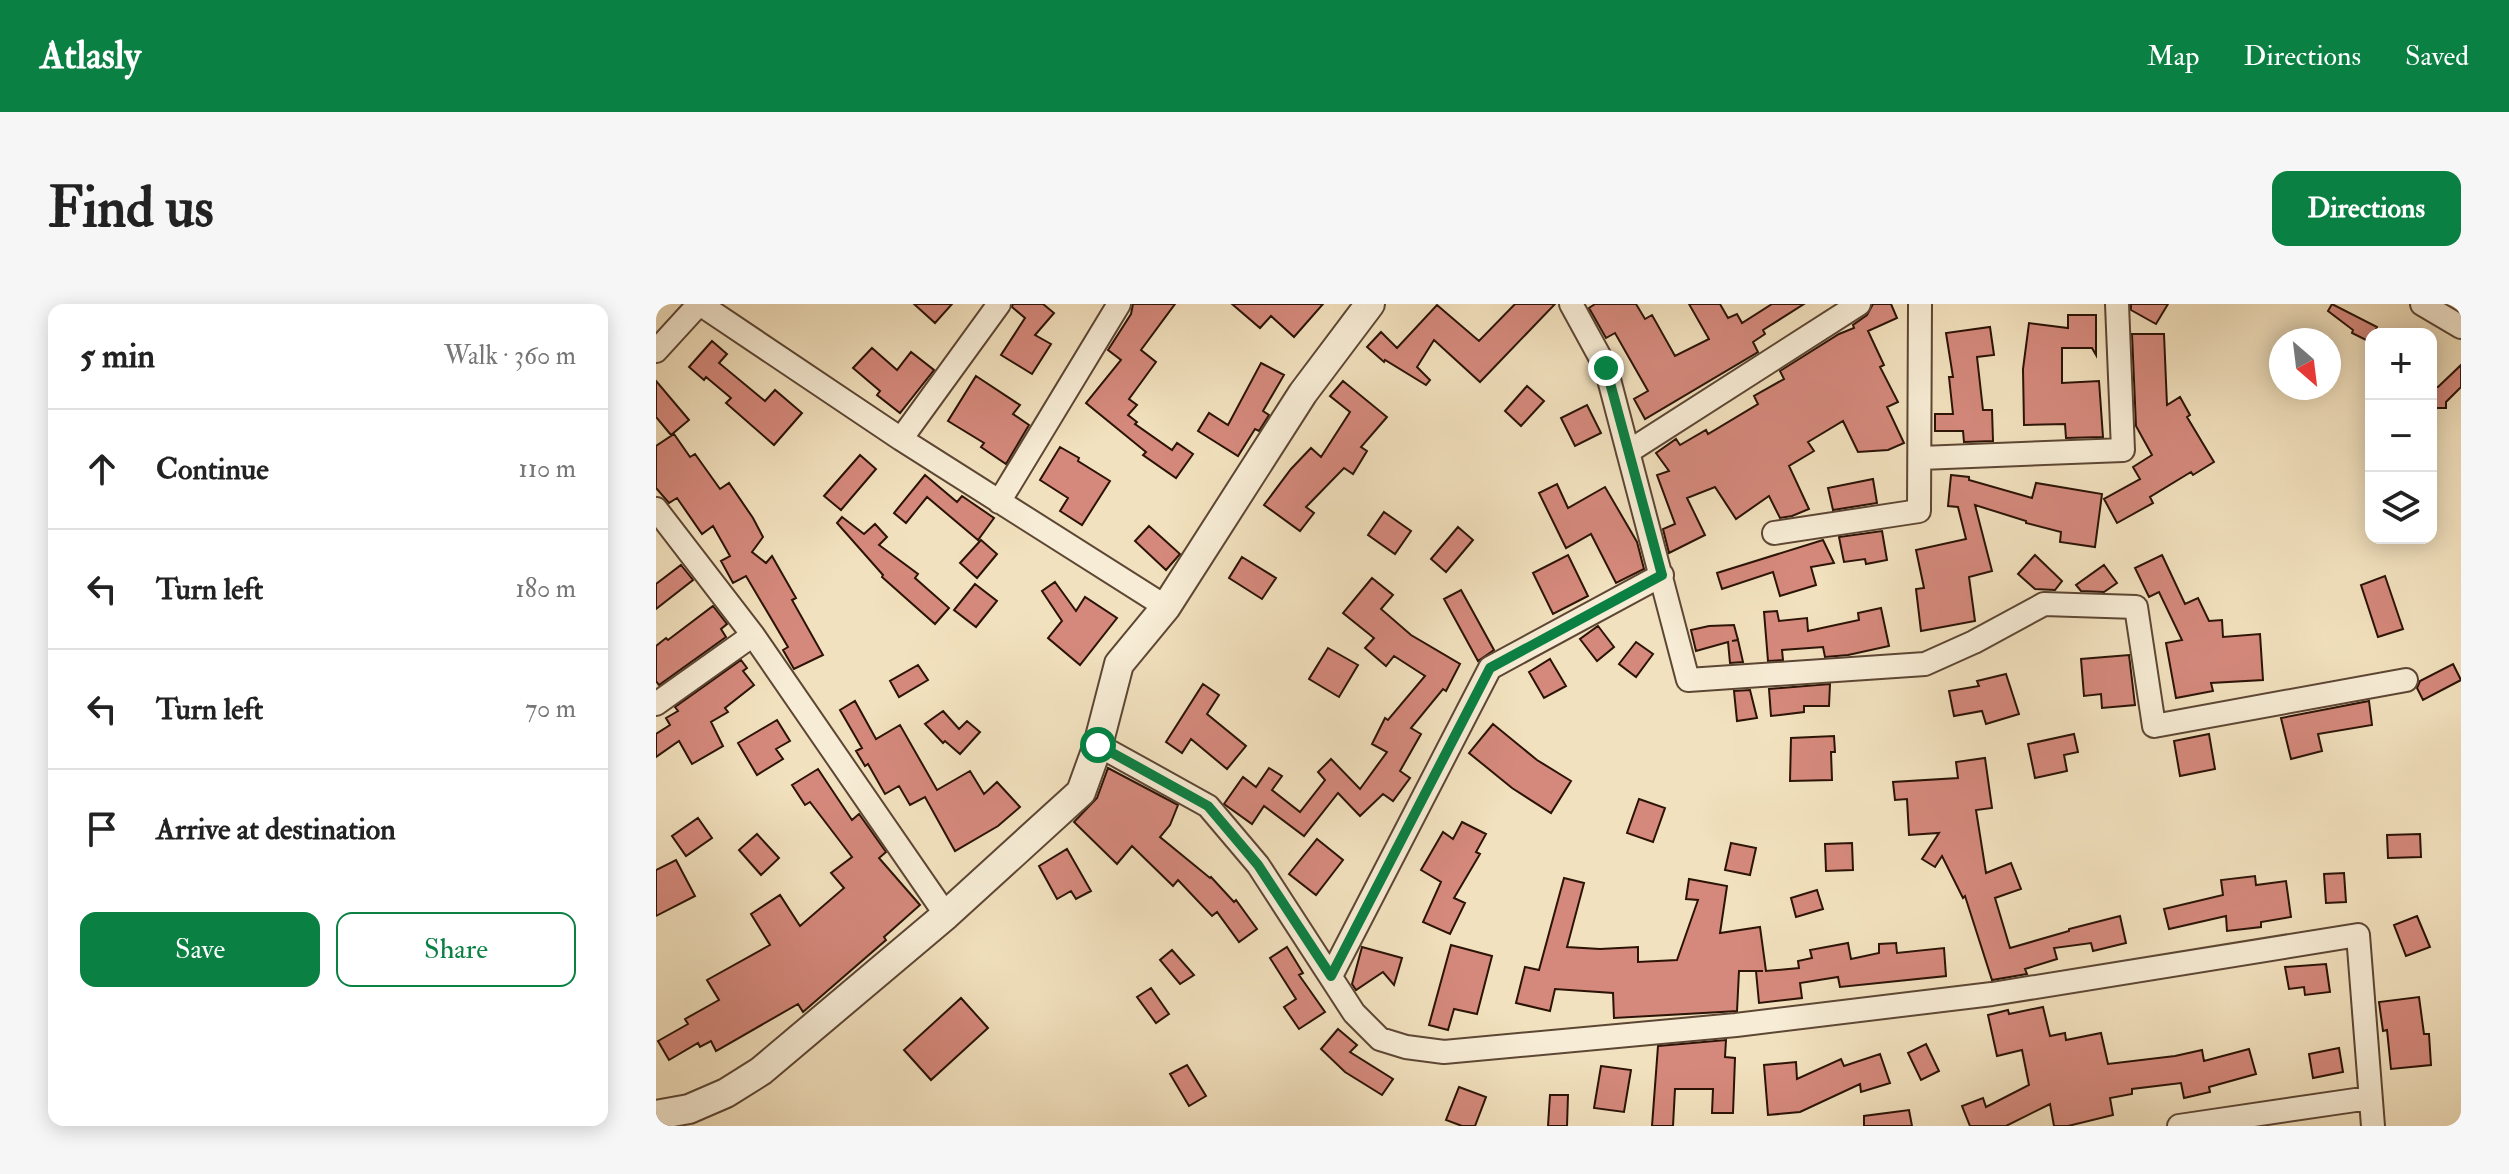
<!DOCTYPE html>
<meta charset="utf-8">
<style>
:root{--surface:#fff;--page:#f6f6f6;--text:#222;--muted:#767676;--line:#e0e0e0;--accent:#0b8043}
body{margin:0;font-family:"IM FELL Double Pica",serif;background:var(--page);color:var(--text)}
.controls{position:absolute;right:24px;top:24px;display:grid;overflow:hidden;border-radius:16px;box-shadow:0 4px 20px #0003}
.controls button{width:72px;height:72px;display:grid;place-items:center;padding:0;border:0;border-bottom:2px solid var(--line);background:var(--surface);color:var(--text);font:40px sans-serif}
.compass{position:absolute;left:1613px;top:24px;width:72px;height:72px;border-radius:50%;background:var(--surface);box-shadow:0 4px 20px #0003;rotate:152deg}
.stop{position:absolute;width:24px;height:24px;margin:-18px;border:6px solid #0b8043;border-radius:50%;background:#fff}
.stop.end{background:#0b8043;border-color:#fff;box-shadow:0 2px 8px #0008}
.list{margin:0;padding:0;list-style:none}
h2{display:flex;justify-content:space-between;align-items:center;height:104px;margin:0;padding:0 32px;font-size:34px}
h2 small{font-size:26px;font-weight:400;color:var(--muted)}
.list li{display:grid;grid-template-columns:52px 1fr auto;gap:24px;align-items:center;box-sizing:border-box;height:120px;padding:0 32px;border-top:2px solid var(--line)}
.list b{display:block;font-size:30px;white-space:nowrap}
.list em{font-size:26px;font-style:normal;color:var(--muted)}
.actions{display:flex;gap:16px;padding:24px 32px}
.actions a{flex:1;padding:18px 0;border:2px solid var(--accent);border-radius:16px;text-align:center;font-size:28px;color:var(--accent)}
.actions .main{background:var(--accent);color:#fff}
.icon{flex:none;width:44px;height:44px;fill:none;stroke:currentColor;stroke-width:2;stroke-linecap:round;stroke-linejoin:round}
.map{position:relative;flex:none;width:1805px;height:822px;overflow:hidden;border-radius:16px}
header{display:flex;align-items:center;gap:48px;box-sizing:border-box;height:112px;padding:0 40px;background:var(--accent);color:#fff}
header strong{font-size:38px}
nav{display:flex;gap:44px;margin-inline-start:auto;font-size:28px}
.intro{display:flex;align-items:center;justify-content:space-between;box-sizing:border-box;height:192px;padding:0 48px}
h1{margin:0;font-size:56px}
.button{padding:20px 36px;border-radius:16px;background:var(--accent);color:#fff;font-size:28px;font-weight:700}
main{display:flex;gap:48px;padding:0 48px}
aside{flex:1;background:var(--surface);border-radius:16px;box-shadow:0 4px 20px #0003}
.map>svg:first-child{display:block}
</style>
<header>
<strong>Atlasly</strong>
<nav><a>Map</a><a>Directions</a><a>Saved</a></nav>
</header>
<div class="intro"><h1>Find us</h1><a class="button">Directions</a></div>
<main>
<aside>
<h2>5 min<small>Walk · 360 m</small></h2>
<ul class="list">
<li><svg class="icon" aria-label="ahead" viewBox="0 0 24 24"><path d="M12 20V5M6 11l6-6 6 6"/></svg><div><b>Continue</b></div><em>110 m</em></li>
<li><svg class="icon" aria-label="left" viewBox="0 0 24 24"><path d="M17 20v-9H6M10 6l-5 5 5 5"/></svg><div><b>Turn left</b></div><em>180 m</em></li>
<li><svg class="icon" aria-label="left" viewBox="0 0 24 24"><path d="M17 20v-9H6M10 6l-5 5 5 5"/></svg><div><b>Turn left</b></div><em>70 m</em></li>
<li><svg class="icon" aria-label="arrive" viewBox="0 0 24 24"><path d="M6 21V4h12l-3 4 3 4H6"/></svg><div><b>Arrive at destination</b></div></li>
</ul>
<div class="actions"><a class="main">Save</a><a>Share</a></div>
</aside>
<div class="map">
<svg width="1805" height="822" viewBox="0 0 1805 822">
<rect width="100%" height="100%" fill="#f2e1be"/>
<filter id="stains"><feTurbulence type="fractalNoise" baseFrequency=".0025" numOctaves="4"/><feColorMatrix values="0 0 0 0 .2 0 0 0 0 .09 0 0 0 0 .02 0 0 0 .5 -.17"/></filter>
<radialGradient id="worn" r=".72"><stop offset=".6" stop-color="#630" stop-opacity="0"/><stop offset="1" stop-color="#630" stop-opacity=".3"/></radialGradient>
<path fill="#d5897c" stroke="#2b1306" stroke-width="2" d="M258,0h38l-17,19z
M357,0h30l11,9 -19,22 16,9 -19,30 -31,-19 24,-37 -13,-11z
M477,0h42l-34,46 15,12 -27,37 8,6 -9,10 9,7 -2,2 37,26 5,-7 16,11 -17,24 -33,-23 3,-3 -60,-49 35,-43 -13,-10 23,-36z
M576,0h91l-29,33 -23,-21 -11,12z
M859,0h40l-75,78 -46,-42 -17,27 13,13 -4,5 -41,-25 -1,2 -17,-15 14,-15 16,16 40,-43 42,36z
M939,0h41l9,15 7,-4 23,41 34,-17 -20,-35h31l8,14 9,-4 5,9 30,-19h32l-41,26 2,4 -12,8 5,10 -113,67 -11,-20 14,-8 -33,-58 -9,5 -17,-30z
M1217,0h18l6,14 -29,13 16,34 -4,2 18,35 -11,5 17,36 -16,7 -30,2 -15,-31 -35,21 6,9 -25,15 20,43 -17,7 -12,2 -11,-22 -33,23 -21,-32 -28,11 18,37 -36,18 -6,-24 12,-5 -18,-49 12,-4 -13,-18 20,-14 4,6 26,-15 2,4 50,-30 -4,-8 30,-17 -4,-8 59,-37 15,-6 -1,-3 14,-10z
M1475,0h37l-12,20 -25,-14z
M1676,0l45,23 -3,7h-3l-1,8 -18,-9 1,-3 -25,-19z
M1412,11h28v40l-4,-7h-30v35l37,-2 4,56 -37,1 -1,-14 -41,1 -1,-56 6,-46 39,5z
M1334,23l4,28 -17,2 6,53h9l1,31 -29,1 -1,-11h-28v-17h18l-4,-37h4l-7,-44z
M1476,30h32l3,71 13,-8 10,18 -3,2 27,45 -21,13 -2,-3 -41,25 3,6 -36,20 -13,-24 36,-20 -7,-12 19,-12 -16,-29z
M56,37l15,13 -8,9 46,38 10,-11 27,23 -28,32 -48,-42 5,-5 -25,-21 -2,3 -15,-13z
M216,44l25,22 14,-18 23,18 -34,43 -23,-18 3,-4 -27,-23z
M605,59l23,12 -21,36 6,4 -10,16 -4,-2 -17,27 -40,-25 11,-18 19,12z
M1805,61v22l-15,15v6h-15v-21h7z
M320,72l44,29 -7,9 16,11 -23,39 -25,-17 3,-4 -36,-22z
M0,77l33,39 -18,15 -15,-18z
M687,77l44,36 -26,30 6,4 -14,23 -9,-6 -38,39 8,6 -14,18 -36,-26 27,-36 20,-21 10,9 29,-45 -20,-16z
M871,82l17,15 -23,25 -16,-15z
M931,101l14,28 -26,13 -14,-28z
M18,130l16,23 5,-3 25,35 9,-6 24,35 10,19 -11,15 14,11 6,-7 24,42 -4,2 31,55 -29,14 -11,-19 5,-3 -42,-71 -13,7 -12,-22 9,-5 -17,-30 -11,8 -25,-36 -8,5 -13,-15v-42z
M404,143l19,11 -1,3 32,20 -28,44 -22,-14 8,-13 -28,-18z
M204,151l16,14 -35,41 -17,-14z
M269,171l32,27 5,-6 32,22 -16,22 -51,-43 -21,26 -12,-10z
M1295,171l18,2v3l63,18 4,-15 66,11 -7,53 -35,-5 1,-10 -35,-9v-2l-51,-16 17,66 -23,6 6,44 -54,10 -5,-42 8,-1 -8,-38 50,-11 -8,-32 -10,-1z
M1217,175l4,24 -44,7 -5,-22z
M901,180l11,24 37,-21 32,55 7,27 -28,14 -25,-49 -25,14 -27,-55z
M728,208l27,19 -16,23 -27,-19z
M186,213l22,17 11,-10 12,13 -8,8 39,29 -3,4 34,30 -14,16 -53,-47 1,-2 -46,-52z
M493,222l31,28 -14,16 -31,-29z
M802,223l15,13 -27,32 -15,-13z
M1226,227l5,29 -21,4 -1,-5 -21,3 -5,-25z
M325,236l16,14 -20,24 -17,-15z
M1167,236l11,23 -23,4 5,18 -36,11 -7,-24 -51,17 -5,-16z
M912,251l20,41 -35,18 -20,-41z
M1379,251l27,26 -7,9 -20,-1 -17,-15z
M1506,251l23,49 13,-6 11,23 13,-1 1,17 37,-3 3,46 -52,3 2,8 -37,7 -10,-55 16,-3 -23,-48 -10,5 -14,-29z
M586,253l34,21 -14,21 -33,-21z
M25,261l12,15 -37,29v-25z
M1448,261l13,18 -13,9 -23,-1 -5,-6z
M1729,272l18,53 -25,8 -17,-52z
M716,274l21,17 -12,14 30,26 49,29 -14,27 -3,-2 -32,39 10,6 -21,37 10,7 -17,23 -10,-7 -23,22 -22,-23 -34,43 -40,-30 -12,18 -28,-20 19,-27 13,10 13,-19 13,8 -10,14 28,22 25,-32 -7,-8 13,-13 29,30 27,-37 -15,-8 13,-26 3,2 37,-44 -31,-20 -8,10 -21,-18 9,-10 -31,-25z
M399,278l21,29 9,-14 32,21 -37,47 -32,-27 14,-17 -20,-30z
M319,280l22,17 -21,26 -22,-17z
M805,286l33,60 -16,11 -34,-62z
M57,302l14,18 -6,5 5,8 -67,48 -3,-4v-35l10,-8 2,2z
M1225,304l8,38 -41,9 -23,2 -2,-10 -41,3 1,10 -15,1 -4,-49 13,-1 2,10 28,-3 1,13 51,-11 -1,-7z
M1078,321l4,15 -6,1 6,-1 5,22 -13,1 -2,-21 -32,9 -5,-21 18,-4z
M942,322l16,21 -17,14 -17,-22z
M980,338l17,12 -17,23 -17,-13z
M672,344l30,17 -19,32 -30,-18z
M1473,351l6,50 -33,3 -1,-14 -17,2 -3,-37z
M894,355l16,27 -22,12 -15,-26z
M85,356l6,8 -4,3 11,14 -29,23 3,4 -17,10 12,24 -31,18 -13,-23 -23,16v-23l14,-9 -4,-7 12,-7 -3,-4z
M1797,360l8,16 -38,20 -6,-12 3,-7z
M262,361l10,15 -29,17 -9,-16z
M1350,370l13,40 -33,10 -4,-13 -28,5 -5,-25 30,-5 -2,-5z
M547,380l16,11 -12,19 39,32 -19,23 -36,-30 -9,14 -16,-11z
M1174,380l-1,22h-25v6l-33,4 -2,-27z
M1094,386l7,28 -20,3 -3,-30z
M199,397l21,38 24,-14 37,65 33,-19 14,23 13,-12 23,25 -22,19 -43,25 -30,-54 -15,8 -11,-19 -14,8 -17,-30 -3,2 -9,-15 6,-3 -22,-38z
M1713,397l3,24 -54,9 4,17 -31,8 -10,-41z
M287,407l16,18 8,-8 13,11 -20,22 -15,-13 -2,2 -18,-19z
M121,416l13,21 -14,8 7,10 -26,16 -19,-32z
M837,420l44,36 34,21 -20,32 -39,-25 -43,-35z
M1418,430l4,18 -14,3 3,16 -32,7 -7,-34z
M1553,430l6,35 -35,7 -6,-35z
M1178,432l1,16h-4l1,28 -42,1 1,-43z
M1329,454l7,50 -16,2 10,63 25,-10 10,26 -26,9 15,50 59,-17v-2l51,-13 6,27 -33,8 -2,-8 -37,5 3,11 -32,10 2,5 -35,6 -27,-84 -2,2 -21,-42 -7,11 -13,-8 17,-26 -30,2 -2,-36 -12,1 -2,-18 65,-4 -2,-16z
M452,464l70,37 -8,20 -10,12 50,41 1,-1 23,25 2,-2 21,29 -18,13 -22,-30 -5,4 -34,-36 -5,6 -41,-40 -15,18 -43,-42 23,-24z
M162,465l34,51 7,-6 27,38 -7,6 41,47 -36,32 2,3 -83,72 -5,-8 -82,47 -5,-10 -11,6 -2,-4 -29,17 -11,-19 30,-17 -3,-5 34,-19 -12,-20 63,-35 -19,-31 29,-19 20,31 44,-38 -13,-15 21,-16 -42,-55 -5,3 -13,-20z
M983,495l26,9 -12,34 -26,-9z
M42,514l14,20 -26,18 -14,-20z
M806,518l24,12 -10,18 4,2 -26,44 11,5 -15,31 -27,-12 18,-40 -20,-12 22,-38 10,7z
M101,530l22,24 -18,17 -22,-25z
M1764,530l1,23 -33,1 -1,-23z
M661,535l26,21 -27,35 -27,-21z
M1075,539l25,5 -6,27 -25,-5z
M1196,539l1,27 -27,1 -1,-27z
M411,545l24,42 -15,8 -5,-8 -14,8 -18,-33z
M20,556l19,36 -39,20v-46z
M1688,569l2,29 -20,1 -2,-29z
M1599,572l1,9 30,-4 5,36 -30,5v5l-34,4 -1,-15 -57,13 -5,-20 59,-14 -2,-15z
M908,574l20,5 -17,64 33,2 38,-2v15l39,-2 21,-60 -12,-1 3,-20 38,7 -7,47 40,-6 6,44 33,-3 -1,-7 14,-3 -2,-8 38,-7 3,16 28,-6v-9l17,-1 1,10 47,-5 2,28 -106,11 -2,-10 -38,6 2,15 -43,5 -3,-32h7h-24l-2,40 -16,1 -107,6 -1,-25 -58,-4 -5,22 -34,-8 9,-36 14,3z
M1161,586l6,19 -27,8 -5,-19z
M1761,612l13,31 -24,9 -12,-31z
M795,641l41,11 -15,58 -23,-5 -6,21 -19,-5z
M631,643l16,26 -4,2 26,37 -26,17 -15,-22 12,-8 -26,-41z
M706,643l40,11 -8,27 -11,-13 -27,18 -4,-6z
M516,646l22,25 -14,9 -20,-24z
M1670,660l4,28 -25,3 -1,-8 -15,2 -4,-22z
M495,684l18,26 -13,9 -19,-26z
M1763,693l5,37h5l2,31 -40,4 -4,-39 -4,1 -4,-29z
M305,694l27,30 -57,52 -27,-30z
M1387,703l7,29 15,-3 1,7 35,-7 7,31 67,-8 27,-6 2,11 45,-12 7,25 -47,13 1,5 -26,6 -3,-15 -49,6v5l-22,4 3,17 -45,11h-14l-4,-22 -44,22h-36l-8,-20 21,-8 3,9 43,-22 -7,-35 -25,6 -9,-41 20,-5 1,4z
M682,725l19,16 -7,7 43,27 -11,16 -37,-23 -24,-23z
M1070,736l-1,17 10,1 -2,55h-21l1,-24h-38l-2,37h-21l6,-80z
M1270,740l13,27 -18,9 -13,-27z
M1683,744l4,24 -30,6 -4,-24z
M1224,750l10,29 -29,9 -1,-8 -60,28 -32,3 -4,-50 32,-3 1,17 44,-20 3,7z
M531,761l19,31 -17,10 -19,-32z
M945,762l30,4 -7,42 -30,-4z
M803,783l27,10 -11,29h-13l-16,-6z
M894,791h18l-1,31h-19z
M1253,806l3,16h-48v-10z"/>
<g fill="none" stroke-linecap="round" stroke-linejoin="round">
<g stroke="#5d4634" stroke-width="26">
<path id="minor" d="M44,0l201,135 265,168
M915,0l35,64 82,312 237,-16 49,-22 70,-38 92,3 18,119 252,-46
M1766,0l39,23
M0,47l43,-47
M245,135l98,-135
M972,148l231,-148
M1265,154l202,-8 -6,-146
M343,198l120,-198
M0,205l97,126 193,280
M1118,229l145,-22 1,-207
M0,400l97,-69
M442,441l110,61 50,59 96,148 26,26 26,8 38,5 292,-27 256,-31 366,-59 15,191
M675,672l159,-308 172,-93
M1523,822l190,-28"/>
</g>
<g stroke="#5d4634" stroke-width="32">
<path id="tertiary" d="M0,811l33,-6 37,-16 35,-22 185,-156 135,-123 17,-47 21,-81 47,-57 137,-214 67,-89"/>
</g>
<use href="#minor" stroke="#f7ecd5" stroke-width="22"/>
<use href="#tertiary" stroke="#f7ecd5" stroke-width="28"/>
</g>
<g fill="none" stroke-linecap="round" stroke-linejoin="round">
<path stroke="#0b8043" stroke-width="10" d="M442,441l110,61 50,59 73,111 159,-308 172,-93 -56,-207"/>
</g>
<rect width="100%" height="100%" filter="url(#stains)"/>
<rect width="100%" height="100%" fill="url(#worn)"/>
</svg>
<div class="controls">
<button>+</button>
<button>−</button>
<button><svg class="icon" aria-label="layers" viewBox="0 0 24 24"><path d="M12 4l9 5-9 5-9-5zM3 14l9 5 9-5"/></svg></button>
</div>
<svg class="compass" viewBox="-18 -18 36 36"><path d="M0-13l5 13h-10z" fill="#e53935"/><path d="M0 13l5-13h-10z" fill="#767676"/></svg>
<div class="stop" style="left:442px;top:441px"></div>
<div class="stop end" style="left:950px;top:64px"></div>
</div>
</main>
